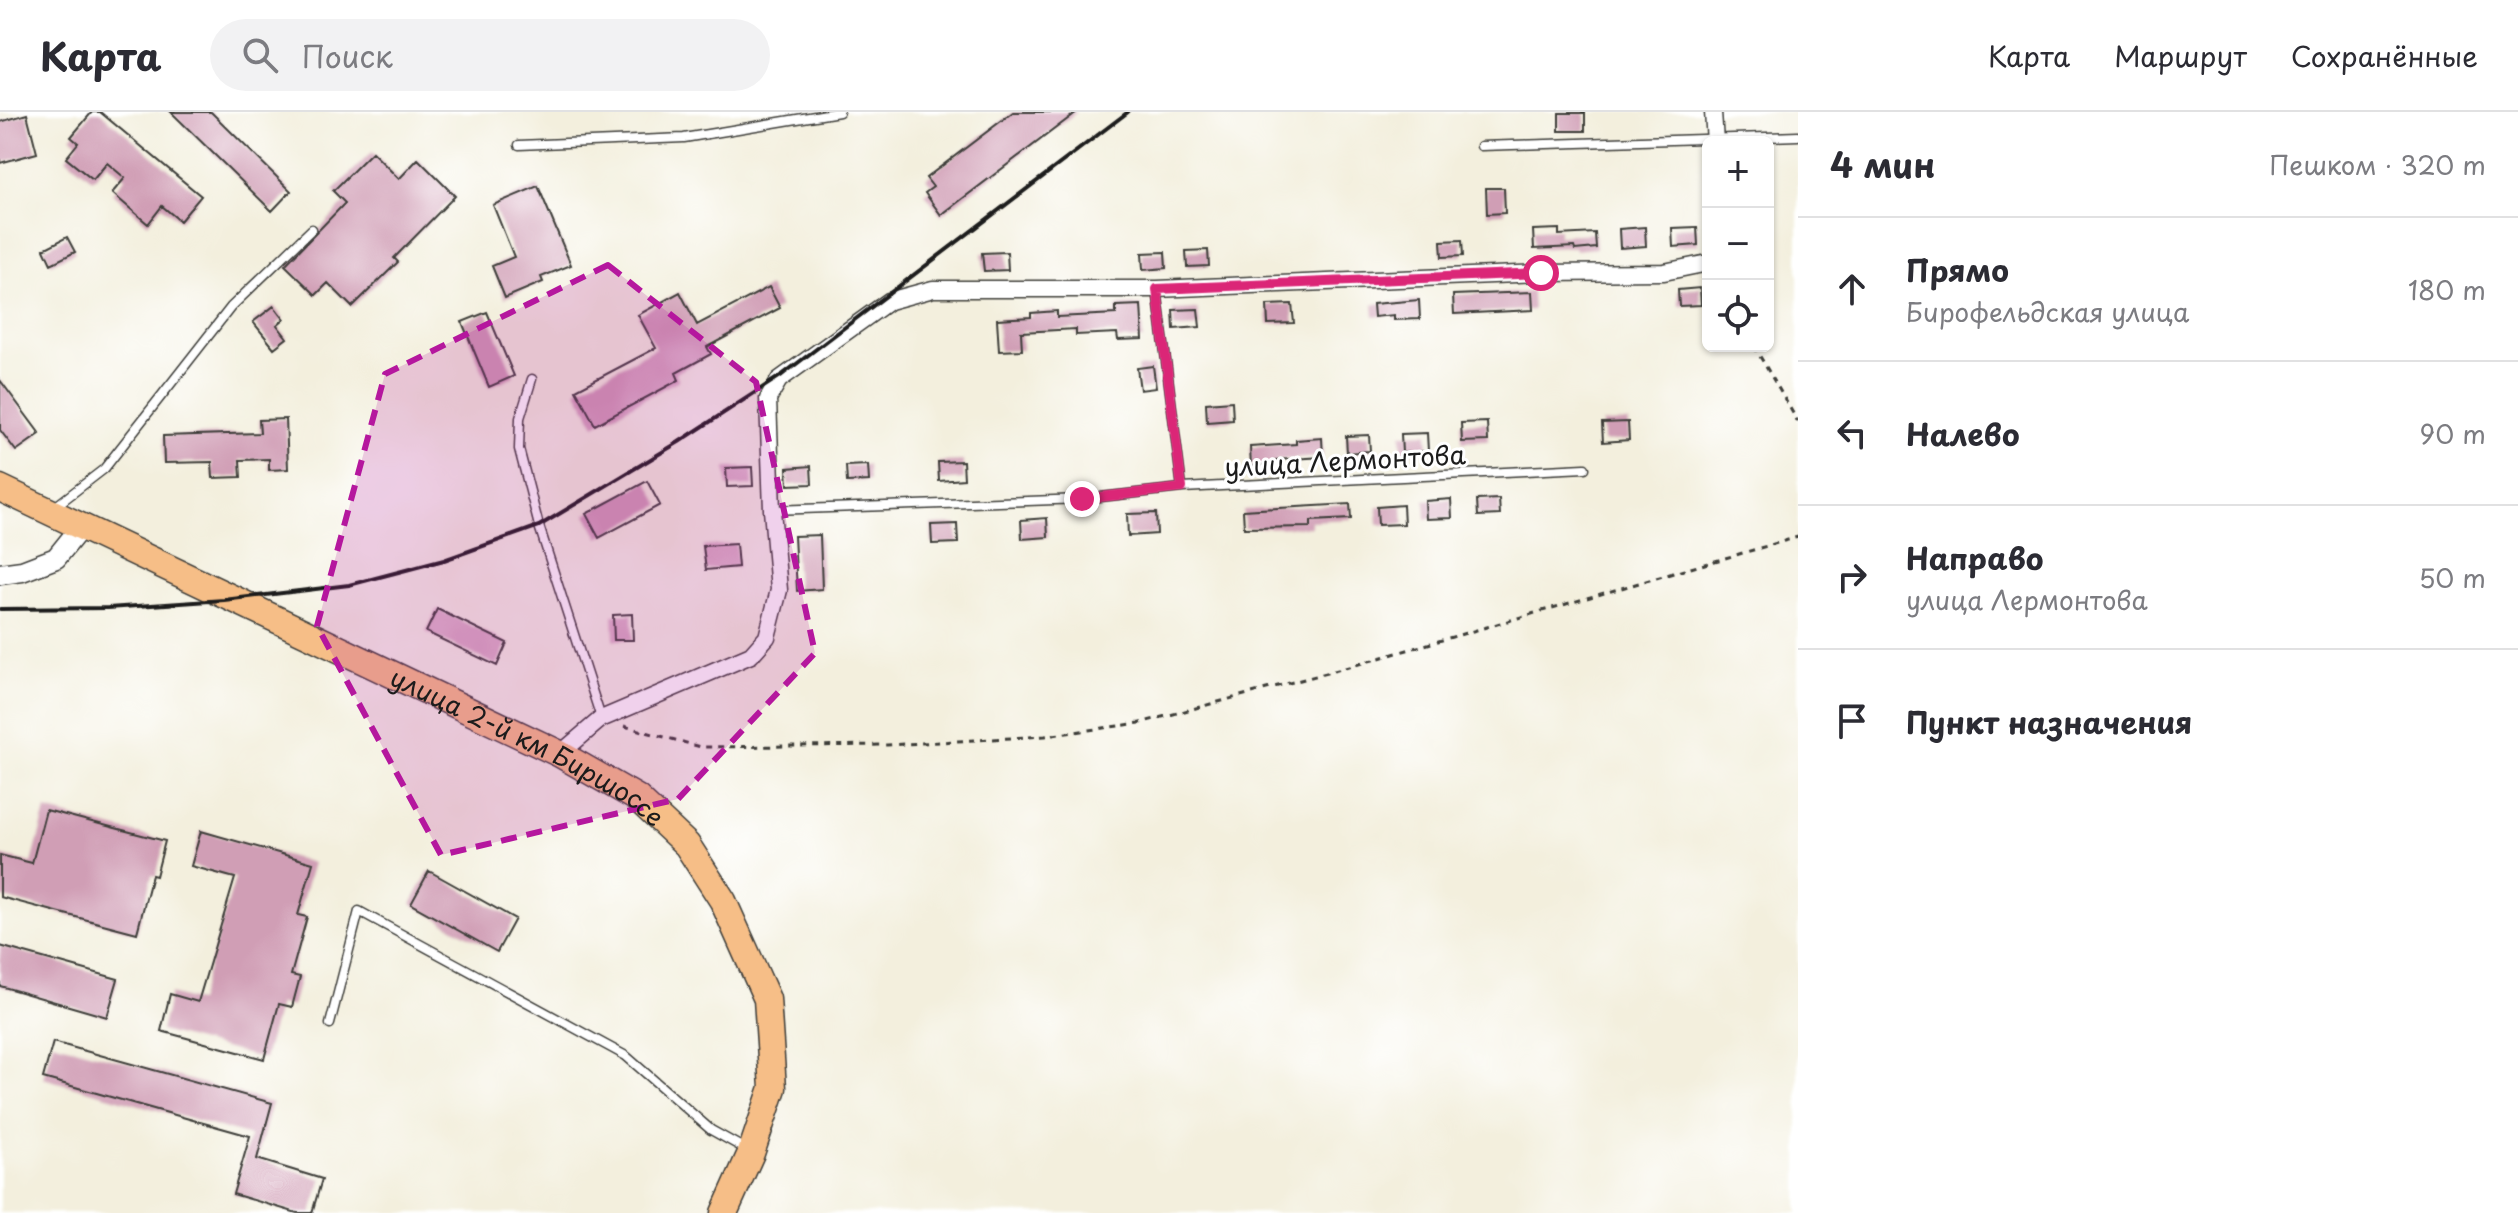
<!DOCTYPE html>
<html lang="ru">
<meta charset="utf-8">
<style>
:root{--surface:#fff;--page:#f2f2f3;--text:#2b2b33;--muted:#7c7c81;--line:#e1e1e2}
body{margin:0;font-family:"Playpen Sans",sans-serif;background:var(--page);color:var(--text)}
.controls{position:absolute;right:24px;top:24px;display:grid;overflow:hidden;border-radius:12px;box-shadow:0 2px 6px #0004}
.controls button{width:72px;height:72px;display:grid;place-items:center;padding:0;border:0;border-bottom:2px solid var(--line);background:var(--surface);color:var(--text);font:40px sans-serif}
.stop{position:absolute;width:24px;height:24px;margin:-18px;border:6px solid #db2777;border-radius:50%;background:#fff}
.stop.end{background:#db2777;border-color:#fff;box-shadow:0 2px 8px #0008}
.list{margin:0;padding:0;list-style:none}
h2{display:flex;justify-content:space-between;align-items:center;height:104px;margin:0;padding:0 32px;font-size:34px}
h2 small{font-size:26px;font-weight:400;color:var(--muted)}
.list li{display:grid;grid-template-columns:52px 1fr auto;gap:24px;align-items:center;box-sizing:border-box;height:144px;padding:0 32px;border-top:2px solid var(--line)}
.list b{display:block;font-size:30px;white-space:nowrap}
.list p{margin:0;font-size:26px;white-space:nowrap;color:var(--muted)}
.list em{font-size:26px;font-style:normal;color:var(--muted)}
.icon{flex:none;width:44px;height:44px;fill:none;stroke:currentColor;stroke-width:2;stroke-linecap:round;stroke-linejoin:round}
.map{position:relative;flex:none;width:1798px;height:1101px;overflow:hidden}
header{display:flex;align-items:center;gap:48px;box-sizing:border-box;height:112px;padding:0 40px;background:var(--surface);border-bottom:2px solid var(--line)}
header strong{font-size:38px}
nav{display:flex;gap:44px;margin-inline-start:auto;font-size:28px}
.search{width:560px;height:72px;background:var(--page);display:flex;align-items:center;gap:20px;box-sizing:border-box;padding:0 28px;border-radius:44px;color:var(--muted);font-size:30px}
main{display:flex}
aside{flex:1;background:var(--surface)}
.map>svg:first-child{display:block}
</style>
<header>
<strong>Карта</strong>
<div class="search"><svg class="icon" aria-label="search" viewBox="0 0 24 24"><circle cx="10" cy="10" r="6"/><path d="M15 15l6 6"/></svg>Поиск</div>
<nav><a>Карта</a><a>Маршрут</a><a>Сохранённые</a></nav>
</header>
<main>
<div class="map">
<svg width="1798" height="1101" viewBox="0 0 1798 1101">
<rect width="100%" height="100%" fill="#fff"/>
<filter id="ink" filterUnits="userSpaceOnUse"><feTurbulence type="fractalNoise" baseFrequency=".0125" numOctaves="2"/><feDisplacementMap in="SourceGraphic" scale="16" xChannelSelector="R" yChannelSelector="G"/><feConvolveMatrix kernelMatrix="1 2 1 2 8 2 1 2 1" color-interpolation-filters="sRGB"/></filter>
<filter id="wash" filterUnits="userSpaceOnUse"><feTurbulence type="fractalNoise" baseFrequency=".006" numOctaves="4" result="noise"/><feDisplacementMap in="SourceGraphic" scale="32" xChannelSelector="R" yChannelSelector="G"/><feGaussianBlur stdDeviation="1.8" result="paint"/><feColorMatrix in="noise" values="0 0 0 0 0 0 0 0 0 0 0 0 0 0 0 0 0 1.4 0 .05"/><feComposite in="paint" operator="in"/></filter>
<g filter="url(#wash)">
<rect width="100%" height="100%" fill="#f3efdd"/>
<g id="blocks">
<path fill="#d09eb5" d="M92,0h8l101,84 -21,25 -18,-15 -14,18 -36,-31 13,-15 -18,-15 -14,17 -27,-22 12,-15 -7,-6z
M171,0h40l80,79 -19,20z
M1013,0h64l-136,103 -16,-22 8,-6 -7,-9z
M1559,1h26v18h-26z
M27,2l10,39 -37,10v-41z
M372,40l27,27 19,-20 37,37 -61,62 4,4 -46,45 -24,-24 -12,12 -31,-30 60,-62 -12,-12z
M538,74l33,79 -30,12 2,5 -38,16 -13,-32 22,-9 -21,-52z
M1486,76h18l1,25 -18,1z
M1645,115l1,19 -26,2 -1,-19z
M1697,115l1,18 -25,2 -1,-19z
M1559,117v6l36,-2 1,15 -21,2 -1,-3 -40,2 -1,-19z
M67,125l8,15 -24,12 -7,-15z
M1462,128l1,16 -21,1 -1,-16z
M1208,138l1,16 -22,1 -1,-16z
M1007,140l1,18 -24,1 -2,-18z
M1165,140l1,16 -23,2 -1,-17z
M769,175l11,21 -73,39 4,7 -35,19 3,7 -84,45 -19,-35 80,-42 -18,-33 42,-23 17,33z
M1700,176l1,17 -22,1 -1,-16z
M1532,180l1,18 -79,4 -1,-19z
M1419,188l1,19 -26,1v-5l-20,2 -1,-13z
M1292,192l2,19 -26,1 -1,-19z
M1141,193l2,34 -25,1 -1,-7 -41,2v-6l-55,3 1,18 -23,1 -2,-32 34,-2v-4l26,-2v6l59,-3v-8z
M274,194l10,13 -7,6 10,13 -13,10 -21,-26z
M1198,197l2,18 -26,2 -1,-19z
M487,200l27,64 -25,11 -27,-65z
M1153,254l3,22 -16,2 -3,-22z
M0,268l40,54 -24,17 -16,-21z
M1232,289l1,19 -26,2 -1,-19z
M286,307l2,50 -19,1v-11l-29,1 1,17 -28,1 -1,-16 -48,1 -1,-27 97,-3 -1,-13z
M1487,310l1,19 -26,1 -1,-19z
M1628,310l1,18 -26,2 -1,-19z
M1427,321l1,18 -26,2 -1,-19z
M1369,323l1,16 -23,2 -1,-17z
M1322,326l1,19 -47,3 1,4 -26,2 -1,-19 46,-3v-4z
M963,349l1,18 -25,2 -1,-19z
M868,353l1,16 -22,1 -1,-16z
M811,354l1,18 -24,1 -1,-17z
M752,355l1,19 -26,1 -1,-19z
M647,369l13,24 -61,33 -13,-24z
M1451,387l1,19 -26,1 -1,-18z
M1499,387l1,16 -22,1 -1,-16z
M1350,392l1,15 -40,2v6l-67,1 -1,-18z
M1403,393l1,19 -26,1 -1,-18z
M1156,401l1,21 -29,2 -1,-22z
M1047,406l1,19 -26,2 -1,-19z
M957,412l1,19 -26,1 -1,-19z
M820,423l2,54 -25,2 -3,-55z
M736,432l2,23 -32,3 -3,-24z
M437,497l70,34 -10,23 -71,-34z
M632,502l1,26h-19l-1,-25z
M46,698l119,31 -9,35 -4,-1 -15,58 -137,-36v-42l32,8z
M201,719l112,32 -15,52 9,2 -16,58 9,2 -8,30 -13,-3 -15,55 -103,-28 9,-37 28,8 37,-124 -44,-12z
M429,759l86,48 -18,33 -86,-48z
M0,834l118,33 -11,38 -107,-31z
M53,930l219,61 -15,56 65,20 -10,34h-15l-64,-19 17,-58 -207,-58z"/>
</g>
</g>
<g filter="url(#ink)">
<use href="#blocks" fill-opacity="0" stroke="#3c3c39" stroke-width="2"/>
<g fill="none" stroke-linecap="round" stroke-linejoin="round">
<g stroke="#3c3c39" stroke-width="11">
<path id="service" d="M519,33l165,-7 155,-26
M1481,34l317,-10
M1157,177l25,199
M532,267l-12,39 -1,31 20,77 62,192
M52,397l52,-40 127,-162 81,-78
M773,398l309,-11 100,-11 403,-20
M330,912l29,-113 267,145 85,74 36,20"/>
</g>
<g stroke="#3c3c39" stroke-width="19">
<path id="minor" d="M1713,0l2,30
M560,642l41,-35 150,-64 16,-18 12,-47 -7,-80 -4,-111 11,-19 110,-79 44,-12h224l384,-16 123,-1 44,-9"/>
</g>
<g stroke="#3c3c39" stroke-width="23">
<path id="tertiary" d="M0,462l22,-3 34,-13 25,-31"/>
</g>
<g stroke="#3c3c39" stroke-width="29">
<g id="primary">
<path id="s1" d="M0,376l560,266 77,44 50,47 36,56 44,98 6,89 -22,65 -27,60"/>
</g>
</g>
<path stroke="#3c3c39" stroke-width="3" stroke-dasharray="6 6" stroke-linecap="butt" d="M1754,234l44,76
M624,614l77,21 186,-2 158,-9 95,-13 205,-55 453,-131"/>
<use href="#service" stroke="#fff" stroke-width="8"/>
<use href="#minor" stroke="#fff" stroke-width="16"/>
<use href="#tertiary" stroke="#fff" stroke-width="20"/>
<use href="#primary" stroke="#f6be87" stroke-width="26"/>
<path stroke="#1c1c1c" stroke-width="4" d="M0,497l108,-1 116,-8 125,-15 95,-25 95,-34 140,-84 103,-67 346,-263"/>
</g>
</g>
<g fill="none" stroke-linecap="round" stroke-linejoin="round" filter="url(#ink)">
<path stroke="#db2777" stroke-width="10" d="M1082,387l100,-11 -25,-199 384,-16"/>
</g>
<path fill="#b5179e" fill-opacity="0.2" stroke="#b5179e" stroke-width="6" stroke-dasharray="16 10" stroke-linejoin="round" d="M608,153l148,117 59,271 -137,146 -237,56 -124,-229 68,-252z"/>
<g text-anchor="middle" dominant-baseline="central" stroke-width="6" stroke-linejoin="round" paint-order="stroke">
<g font-size="26" fill="#1c1c1c" stroke="#fff">
<text transform="translate(1345 348) rotate(-3)">улица Лермонтова</text>
<text stroke="none"><textPath href="#s1" startOffset="588">улица 2-й км Биршоссе</textPath></text>
</g>
</g>
</svg>
<div class="controls">
<button>+</button>
<button>−</button>
<button><svg class="icon" aria-label="locate" viewBox="0 0 24 24"><circle cx="12" cy="12" r="6"/><path d="M12 2v4M12 18v4M2 12h4M18 12h4"/></svg></button>
</div>
<div class="stop" style="left:1541px;top:161px"></div>
<div class="stop end" style="left:1082px;top:387px"></div>
</div>
<aside>
<h2>4 мин<small>Пешком · 320 m</small></h2>
<ul class="list">
<li><svg class="icon" aria-label="ahead" viewBox="0 0 24 24"><path d="M12 20V5M6 11l6-6 6 6"/></svg><div><b>Прямо</b><p>Бирофельдская улица</p></div><em>180 m</em></li>
<li><svg class="icon" aria-label="left" viewBox="0 0 24 24"><path d="M17 20v-9H6M10 6l-5 5 5 5"/></svg><div><b>Налево</b></div><em>90 m</em></li>
<li><svg class="icon" aria-label="right" viewBox="0 0 24 24"><path d="M7 20v-9h11M14 6l5 5-5 5"/></svg><div><b>Направо</b><p>улица Лермонтова</p></div><em>50 m</em></li>
<li><svg class="icon" aria-label="arrive" viewBox="0 0 24 24"><path d="M6 21V4h12l-3 4 3 4H6"/></svg><div><b>Пункт назначения</b></div></li>
</ul>
</aside>
</main>
